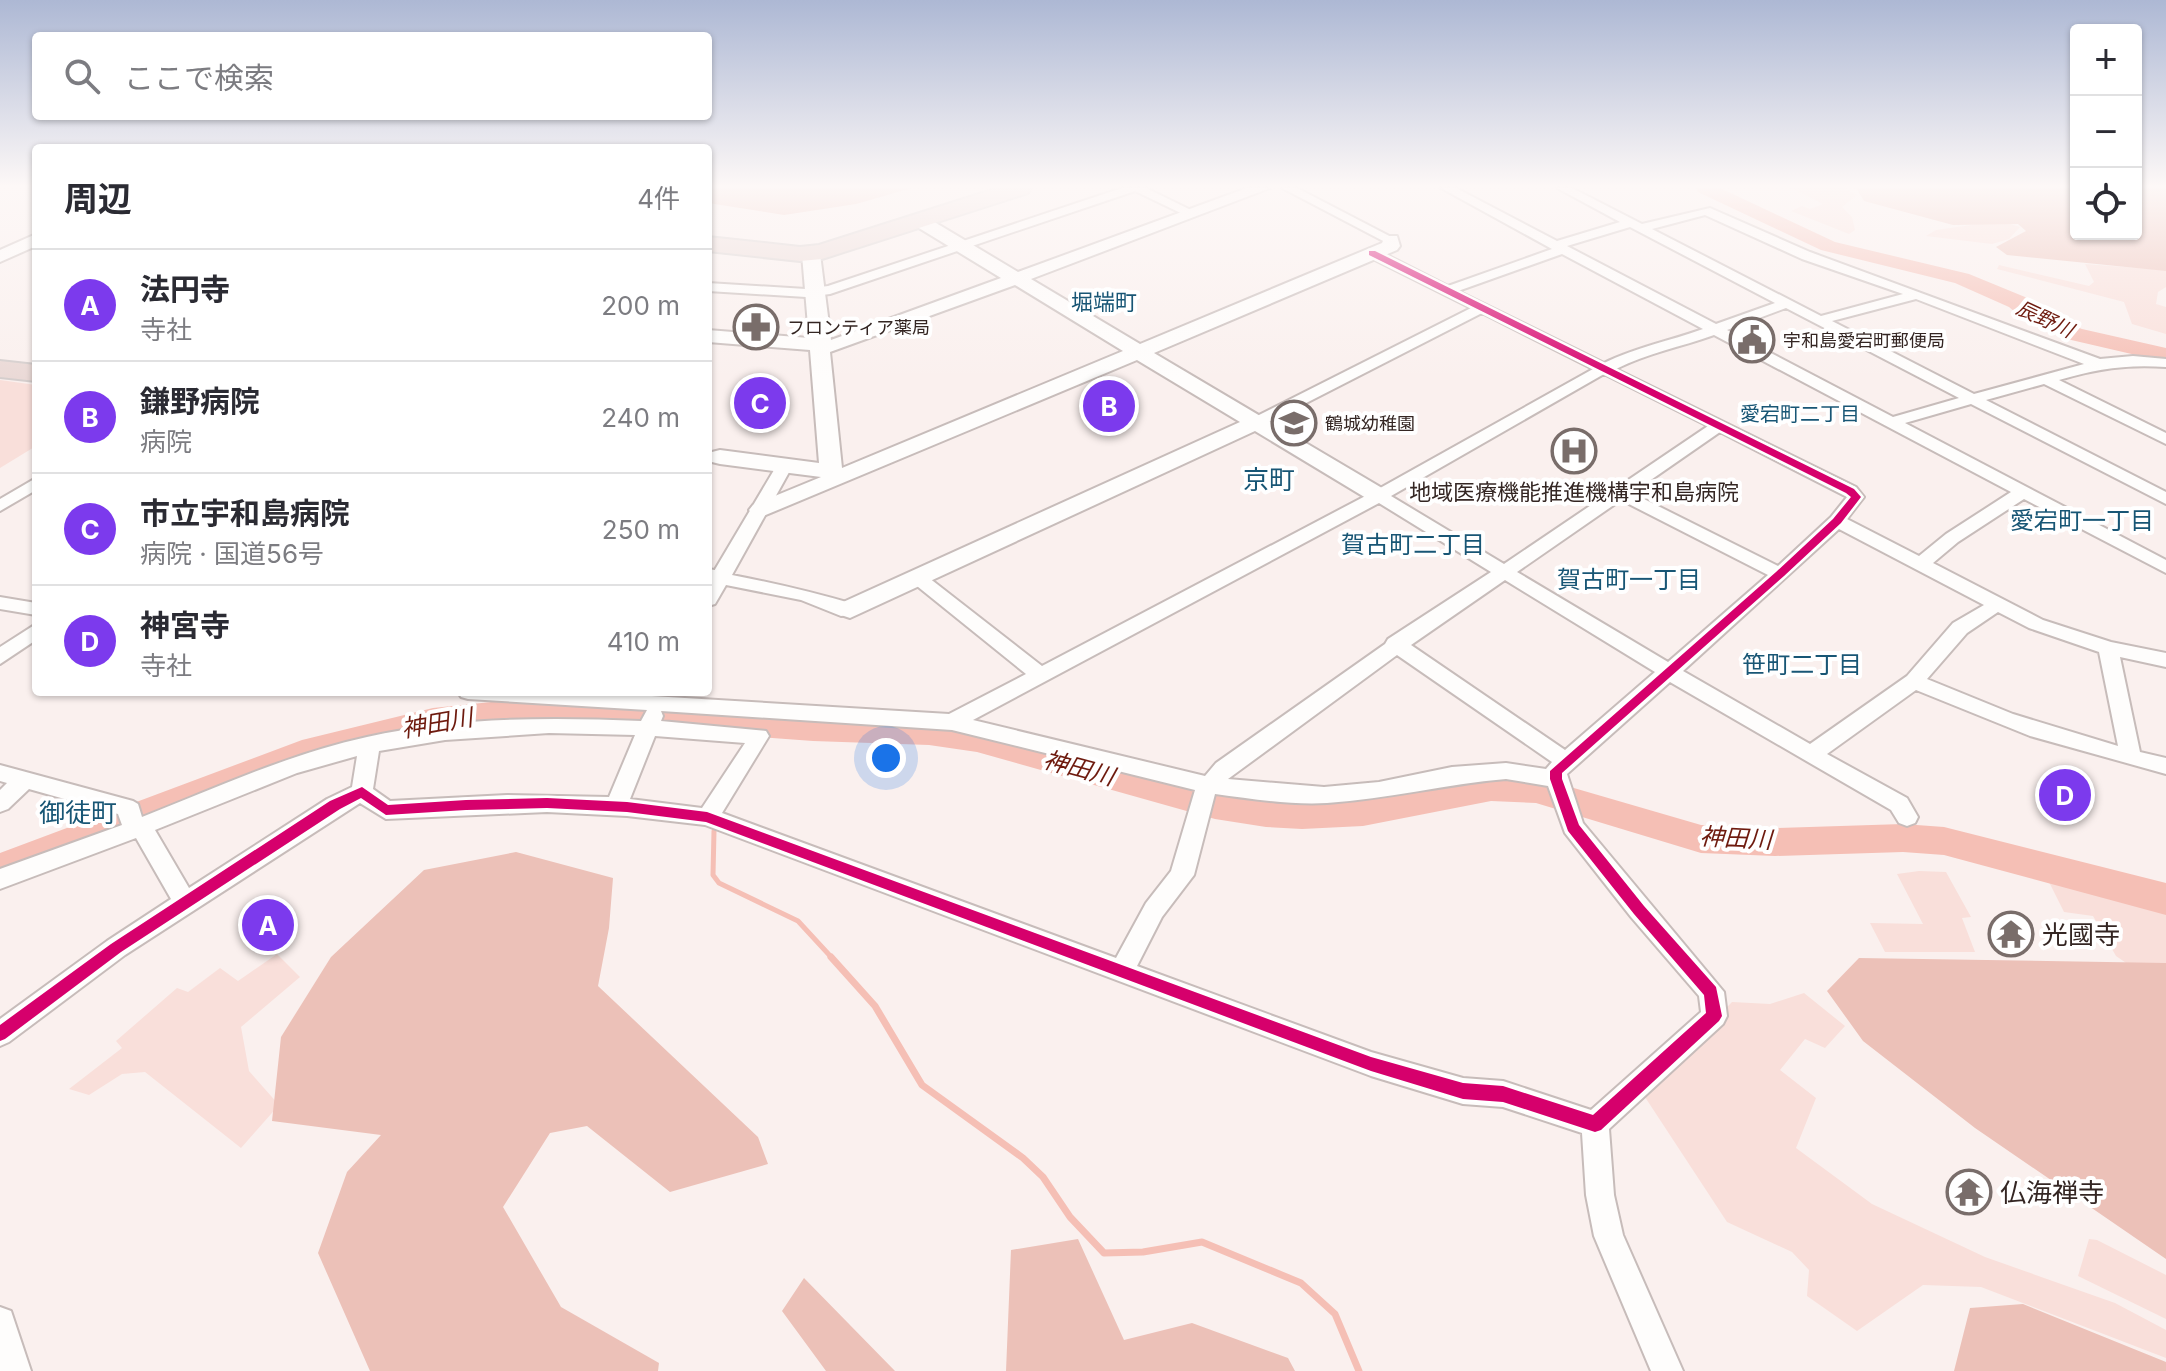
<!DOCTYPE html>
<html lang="ja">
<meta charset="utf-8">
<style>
:root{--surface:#fff;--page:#f7f7f7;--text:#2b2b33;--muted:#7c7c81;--line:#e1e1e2;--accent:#7c3aed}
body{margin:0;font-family:Inter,"Noto Sans JP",sans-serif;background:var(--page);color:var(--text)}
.controls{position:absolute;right:24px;top:24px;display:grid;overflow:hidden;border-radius:8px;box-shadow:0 2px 6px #0004}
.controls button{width:72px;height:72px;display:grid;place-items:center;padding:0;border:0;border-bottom:2px solid var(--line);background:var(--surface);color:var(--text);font:40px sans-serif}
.you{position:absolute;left:886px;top:758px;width:28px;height:28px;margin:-20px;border:6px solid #fff;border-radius:50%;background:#1a73e8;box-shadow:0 0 0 12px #1a73e833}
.badge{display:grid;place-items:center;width:52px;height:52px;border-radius:50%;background:var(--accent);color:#fff;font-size:26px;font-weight:700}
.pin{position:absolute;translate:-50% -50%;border:4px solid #fff;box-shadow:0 2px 8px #0006}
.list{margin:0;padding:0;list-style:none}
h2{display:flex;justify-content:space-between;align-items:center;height:104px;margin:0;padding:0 32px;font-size:34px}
h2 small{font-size:26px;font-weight:400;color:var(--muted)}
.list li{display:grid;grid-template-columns:52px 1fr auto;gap:24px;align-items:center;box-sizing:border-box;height:112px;padding:0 32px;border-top:2px solid var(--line)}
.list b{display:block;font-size:30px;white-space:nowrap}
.list p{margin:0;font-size:26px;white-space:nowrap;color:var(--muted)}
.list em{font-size:26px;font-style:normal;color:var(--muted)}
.icon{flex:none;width:44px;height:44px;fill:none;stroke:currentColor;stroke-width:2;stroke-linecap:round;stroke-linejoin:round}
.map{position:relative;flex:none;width:2166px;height:1371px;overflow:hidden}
.search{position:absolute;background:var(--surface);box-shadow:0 2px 6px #0004;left:32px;top:32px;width:680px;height:88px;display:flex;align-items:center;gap:20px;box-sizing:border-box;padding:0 28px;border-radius:8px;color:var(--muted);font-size:30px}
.panel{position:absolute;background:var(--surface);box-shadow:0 2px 6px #0004;left:32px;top:144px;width:680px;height:552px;border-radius:8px}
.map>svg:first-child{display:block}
</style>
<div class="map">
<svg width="2166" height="1371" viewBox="0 0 2166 1371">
<rect width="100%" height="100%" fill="#faf0ee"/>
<path fill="#f9dfda" d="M1791,188h53l13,7 -15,12 10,10 3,13 -6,4 -58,-23 11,-5 8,3 13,-5z
M2000,221l20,6 -11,12 -17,5 -66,-8 10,-6z
M2085,264l81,6v17l-8,5 -2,12 10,3v27l-34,-10 -8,-22 -127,-33 2,-4 90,21 5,-4z
M0,380l36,5v61l-36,22z
M1919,871l27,1 25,45 -9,1 13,34h-90l-15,-29 53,1 -26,-50z
M2048,880l118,30v57h-34l-16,-11 -23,-40 -29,-4z
M277,954l23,23 -59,50 8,44 30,34 -38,43 -96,-76 -23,2 -33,21 -20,-6 53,-41 -6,-7 61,-53 11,4 32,-24 18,13z
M1804,993l41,33 -20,22 -20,-9 -25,31 36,28 -20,50 76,56 113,53 130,46 51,27v28l-185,-71 -58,-2 -66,46 -50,-35 2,-26 -17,-18 -65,-30 -84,-128 89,-92 38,2z
M2089,1239l8,1 69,35v44l-88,-43z"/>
<path fill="#ecc1b8" d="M708,188h204l-56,16 -72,11 -76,-12z
M1856,188h220v46h60v-46h30v83l-159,-16 -11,-8 30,-16 -8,-7 -65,1 -89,-24z
M516,852l97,26 -4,50 -11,58 160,151 10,27 -98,28 -83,-66 -37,7 -47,74 58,100 98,56 -1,8h-288l-52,-118 29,-81 34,-37 -109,-14 9,-84 50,-80 93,-87z
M1859,958l307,5v296l-191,-131 -112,-87 -36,-50z
M1078,1239l46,101 68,-17 96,35 7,13h-289l5,-121z
M804,1278l91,93h-69l-44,-60z
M2023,1304l143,58v9h-212l16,-63z"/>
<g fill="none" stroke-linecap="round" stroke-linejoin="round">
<path stroke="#f5bfb5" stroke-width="5" d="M714,831l-1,44 6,8 79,38 35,38"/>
<path stroke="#f5bfb5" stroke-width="7" d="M831,957l44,49 47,79 101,73 20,19 27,40 34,36 39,-1 59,-10 99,41 34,31 24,57"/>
<path fill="#f5bfb5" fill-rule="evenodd" d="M1696,188h24l115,54 134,32 56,23 20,17 37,15 84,19v14l-99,-23 -38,-15 -20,-17 -54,-24 -134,-33 -123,-58z
M501,701l118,2 194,14 116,4 48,7 238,63 51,8 97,-1 128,-23 45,2 165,48 74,3 128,-4 41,3 222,56v32l-222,-60 -41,-3 -128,4 -74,-3 -165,-50 -45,-2 -128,25 -61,3 -36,-2 -51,-8 -238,-67 -48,-7 -116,-4 -194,-14 -118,-2 -68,7 -124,32 -309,119v-30l302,-113 131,-32z"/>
<g stroke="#c7bcba" stroke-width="4">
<path id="street" d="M1122,188h24l53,26 -10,3 -54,-26 -305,103 -24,3 -98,-6v-8l98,6 22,-3z
M1282,188h15l100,52 -10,3z
M1441,188h15l101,53 63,-19 -63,-34h15l70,36 68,-16 100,44 290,107 33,-3 33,3v8c-39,-3 -70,2 -107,13l107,53v11l-122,-60 -58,16 180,92v12l-195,-100 -66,19 261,137v13l-142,-74 -66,43 -25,21 110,57 68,22 55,11v14l-46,-10 20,95 26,6v16l-136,-38 -114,-46 -89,64 80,44 11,19 -3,6 -8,3 -8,-3 -8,-13 -221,-128 -103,92 16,49 141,169 3,24 -4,8 -114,105 5,66 9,40 60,136h-32l-57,-135 -8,-41 -4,-62 -79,-26 -40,-3 -92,-28 -666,-251 -78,-9 -80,-4 -161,7 -26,-16 -235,152 -116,87 -9,4v-27l107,-78 64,-42 -35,-61 -136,51v-20l122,-44 -4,-11 -89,-25 -21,20 -8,3v-22l7,-7 -7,-2v-16l133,36 5,3 4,13c74,-29 147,-63 225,-80 89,-20 183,-20 274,-16l6,-11 -179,-11 -7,-2 -3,-5h127l364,22 77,-40 -114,-92 -3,-4 3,-4h12l118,92 331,-174 220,-123 -111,-56 -219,112h-12v-6l220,-111 -104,-52v-6h10l71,36 104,-37zM1705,215l97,44 101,35 -82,22 -169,-87zM1630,227l145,76 -59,21 -149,-78zM1562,254l141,75c-33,12 -67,18 -99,34l-146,-72zM1916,299l168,65 -110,30 -142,-73zM1786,308l173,90 -66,19 -166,-87zM1714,335l297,157 -65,42 -27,22 -72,-37 17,-22 -8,-10 -240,-118c31,-16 65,-22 98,-34zM1604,374l104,52 -204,138 -113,-68zM1720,432l127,65 -16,20 -53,49 -146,-73zM1621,500l147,75 -100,87 -151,-90zM1379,503l112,69 -103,67 -3,5 -169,119 -11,13 -232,-56zM1839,529l145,76 -31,18 -46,53 -97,68 -127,-73zM1505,580l150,92 -90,78 -154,-105zM1998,612l31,16 70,24 19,94 -105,-32 -86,-35 40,-46zM1397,655l155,107 -6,7 -40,-6 -54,4 -73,15 -55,5 -96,-8zM661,711l291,19 243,60 -24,81 -25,32 -30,55 -394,-145 47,-77 -3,-5 -105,-10 2,-5zM549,733l86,2 -26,62 -102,-2 -117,6 -17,-12 6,-38 66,-11zM655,736l90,7 -43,65 -72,-9zM357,756l-5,31 -25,12 -138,89 -34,-58 142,-57zM1506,779l42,7 17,47 66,84 68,79 2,16 -110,98 -88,-29 -40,-3 -92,-26 -234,-86 25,-49 32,-42 21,-81c37,5 75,11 112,9 61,-4 119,-19 179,-24z
M785,460l8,5 -61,110c42,8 84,18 125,30l2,4 -2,4 -16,3 -40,-16 -75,-15 -11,19 -7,2 2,-28 67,-113z
M36,478v12l-36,21v-12z
M0,597l36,6v12l-36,-6z
M36,624v16l-36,24v-17z
M0,1307l11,4 20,60h-31z"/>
</g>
<g stroke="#c7bcba" stroke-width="4">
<path id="secondary" d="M1247,188h23l-239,91 109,65 242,-101 3,-7h12l3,10 -3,4 -243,103 233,138 4,5 -4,5h-16l-116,-70 -405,187 -9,-3 -4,-6 4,-6 399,-181 -103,-62 -376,157 -8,-2 -4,-5 4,-5 68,-28 -101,-13 -8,-2 -3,-5 3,-5 8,-2 99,13 -9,-113 -102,-8v-12l101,8 -7,-84 3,-4 6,-1 9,5 11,86 170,-62 -87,-53 -3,-4 3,-4h12l92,55zM1015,285l108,66 -281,117 -12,-116z
M36,234v12l-36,16v-12z
M708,569l20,3 4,6 -4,6 -20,1z"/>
</g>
<g stroke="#d5cecd" stroke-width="4">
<path id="highway" d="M998,188h33l-3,5 -206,66 -22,2 -92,-10v-14l92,10 19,-2z
M0,361l36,4v16l-36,-4z"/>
</g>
<use href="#street" fill="#fefdfc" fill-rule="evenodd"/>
<use href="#secondary" fill="#fefdfc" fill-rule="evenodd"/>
<use href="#highway" fill="#ead9d6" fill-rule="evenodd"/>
<g stroke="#fff" stroke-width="5">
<path id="cycleway" d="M1369,251h6l479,238 7,8 -20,26 -57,53 -222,197v6l17,46 65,81 72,81 6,29 -3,5 -118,109 -6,2 -92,-30 -40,-3 -92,-28 -665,-249 -79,-10 -80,-4 -81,2 -80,5 -25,-17 -21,11 -219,143 -116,87 -5,2v-16l111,-81 219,-143 32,-14 26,18 78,-5 81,-2 80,4 80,10 664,245 92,26 40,3 90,29 113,-102 -2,-18 -70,-81 -66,-83 -18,-52v-8l226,-199 57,-53 18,-22 -5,-4 -477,-238z"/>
</g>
<use href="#cycleway" fill="#d6006c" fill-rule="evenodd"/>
</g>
<linearGradient id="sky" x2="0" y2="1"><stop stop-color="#adb8d4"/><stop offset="0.49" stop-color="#fdf8f7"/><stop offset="1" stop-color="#fdf8f7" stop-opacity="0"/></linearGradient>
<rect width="2166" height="380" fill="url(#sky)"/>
<defs>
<g id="pharmacy-ring" transform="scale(2.3)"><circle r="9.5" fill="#fff" stroke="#796d6a" stroke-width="1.5"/><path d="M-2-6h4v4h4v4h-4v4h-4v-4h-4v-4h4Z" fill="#796d6a"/></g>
<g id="civic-ring" transform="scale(2.3)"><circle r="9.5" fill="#fff" stroke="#796d6a" stroke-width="1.5"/><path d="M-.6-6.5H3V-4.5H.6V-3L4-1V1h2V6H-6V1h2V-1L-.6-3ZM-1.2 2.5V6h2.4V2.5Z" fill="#796d6a"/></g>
<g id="school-ring" transform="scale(2.3)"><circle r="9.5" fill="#fff" stroke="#796d6a" stroke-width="1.5"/><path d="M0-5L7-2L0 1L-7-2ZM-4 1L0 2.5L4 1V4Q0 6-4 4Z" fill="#796d6a"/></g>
<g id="hospital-ring" transform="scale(2.3)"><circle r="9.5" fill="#fff" stroke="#796d6a" stroke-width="1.5"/><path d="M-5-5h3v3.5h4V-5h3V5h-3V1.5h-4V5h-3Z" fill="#796d6a"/></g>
<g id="temple-ring" transform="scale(2.3)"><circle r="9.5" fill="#fff" stroke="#796d6a" stroke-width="1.5"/><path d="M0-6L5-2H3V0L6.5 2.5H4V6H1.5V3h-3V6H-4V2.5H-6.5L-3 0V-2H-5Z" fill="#796d6a"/></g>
</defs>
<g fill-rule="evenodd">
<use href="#pharmacy-ring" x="756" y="327"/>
<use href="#civic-ring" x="1752" y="340"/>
<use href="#school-ring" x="1294" y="423"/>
<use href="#hospital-ring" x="1574" y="451"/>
<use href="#temple-ring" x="2011" y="934"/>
<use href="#temple-ring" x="1969" y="1192"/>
</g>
<g text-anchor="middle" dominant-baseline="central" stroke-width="8" stroke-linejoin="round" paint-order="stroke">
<g font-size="18" fill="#342623" stroke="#fff" text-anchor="start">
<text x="787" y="327">フロンティア薬局</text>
<text x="1783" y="340">宇和島愛宕町郵便局</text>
<text x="1325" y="423">鶴城幼稚園</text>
</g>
<g font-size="20" font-style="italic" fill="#6e1a0e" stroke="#fff">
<text transform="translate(2045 319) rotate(25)">辰野川</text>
</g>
<g font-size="20" fill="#185675" stroke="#fff">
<text x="1800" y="414">愛宕町二丁目</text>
</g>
<g font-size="22" fill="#185675" stroke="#fff">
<text x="1104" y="302">堀端町</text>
</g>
<g font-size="22" fill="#342623" stroke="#fff">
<text x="1574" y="492">地域医療機能推進機構宇和島病院</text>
</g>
<g font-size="24" fill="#185675" stroke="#fff">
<text x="2082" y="520">愛宕町一丁目</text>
<text x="1413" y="544">賀古町二丁目</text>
<text x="1629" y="579">賀古町一丁目</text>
<text x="1802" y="664">笹町二丁目</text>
</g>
<g font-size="24" font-style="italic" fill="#6e1a0e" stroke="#fff">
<text transform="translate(437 723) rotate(-10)">神田川</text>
<text transform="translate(1079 768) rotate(15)">神田川</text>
<text transform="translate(1736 838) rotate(3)">神田川</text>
</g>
<g font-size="26" fill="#185675" stroke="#fff">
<text x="1269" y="479">京町</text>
<text x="78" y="812">御徒町</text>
</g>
<g font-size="26" fill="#342623" stroke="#fff" text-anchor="start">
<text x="2042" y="934">光國寺</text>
<text x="2000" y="1192">仏海禅寺</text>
</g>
</g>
</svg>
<div class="controls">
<button>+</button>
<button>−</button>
<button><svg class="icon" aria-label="locate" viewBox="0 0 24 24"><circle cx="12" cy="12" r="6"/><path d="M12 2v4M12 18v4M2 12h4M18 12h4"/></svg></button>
</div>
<div class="you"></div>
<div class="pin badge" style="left:268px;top:925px">A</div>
<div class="pin badge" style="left:1109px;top:406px">B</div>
<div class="pin badge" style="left:760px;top:403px">C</div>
<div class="pin badge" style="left:2065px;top:795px">D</div>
<div class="search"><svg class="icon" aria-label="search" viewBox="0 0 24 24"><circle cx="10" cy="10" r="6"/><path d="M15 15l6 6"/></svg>ここで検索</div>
<section class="panel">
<h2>周辺<small>4件</small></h2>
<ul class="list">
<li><span class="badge">A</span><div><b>法円寺</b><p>寺社</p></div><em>200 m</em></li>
<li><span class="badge">B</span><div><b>鎌野病院</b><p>病院</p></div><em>240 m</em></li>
<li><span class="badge">C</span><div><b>市立宇和島病院</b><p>病院 · 国道56号</p></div><em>250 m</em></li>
<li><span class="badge">D</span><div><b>神宮寺</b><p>寺社</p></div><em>410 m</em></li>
</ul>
</section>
</div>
